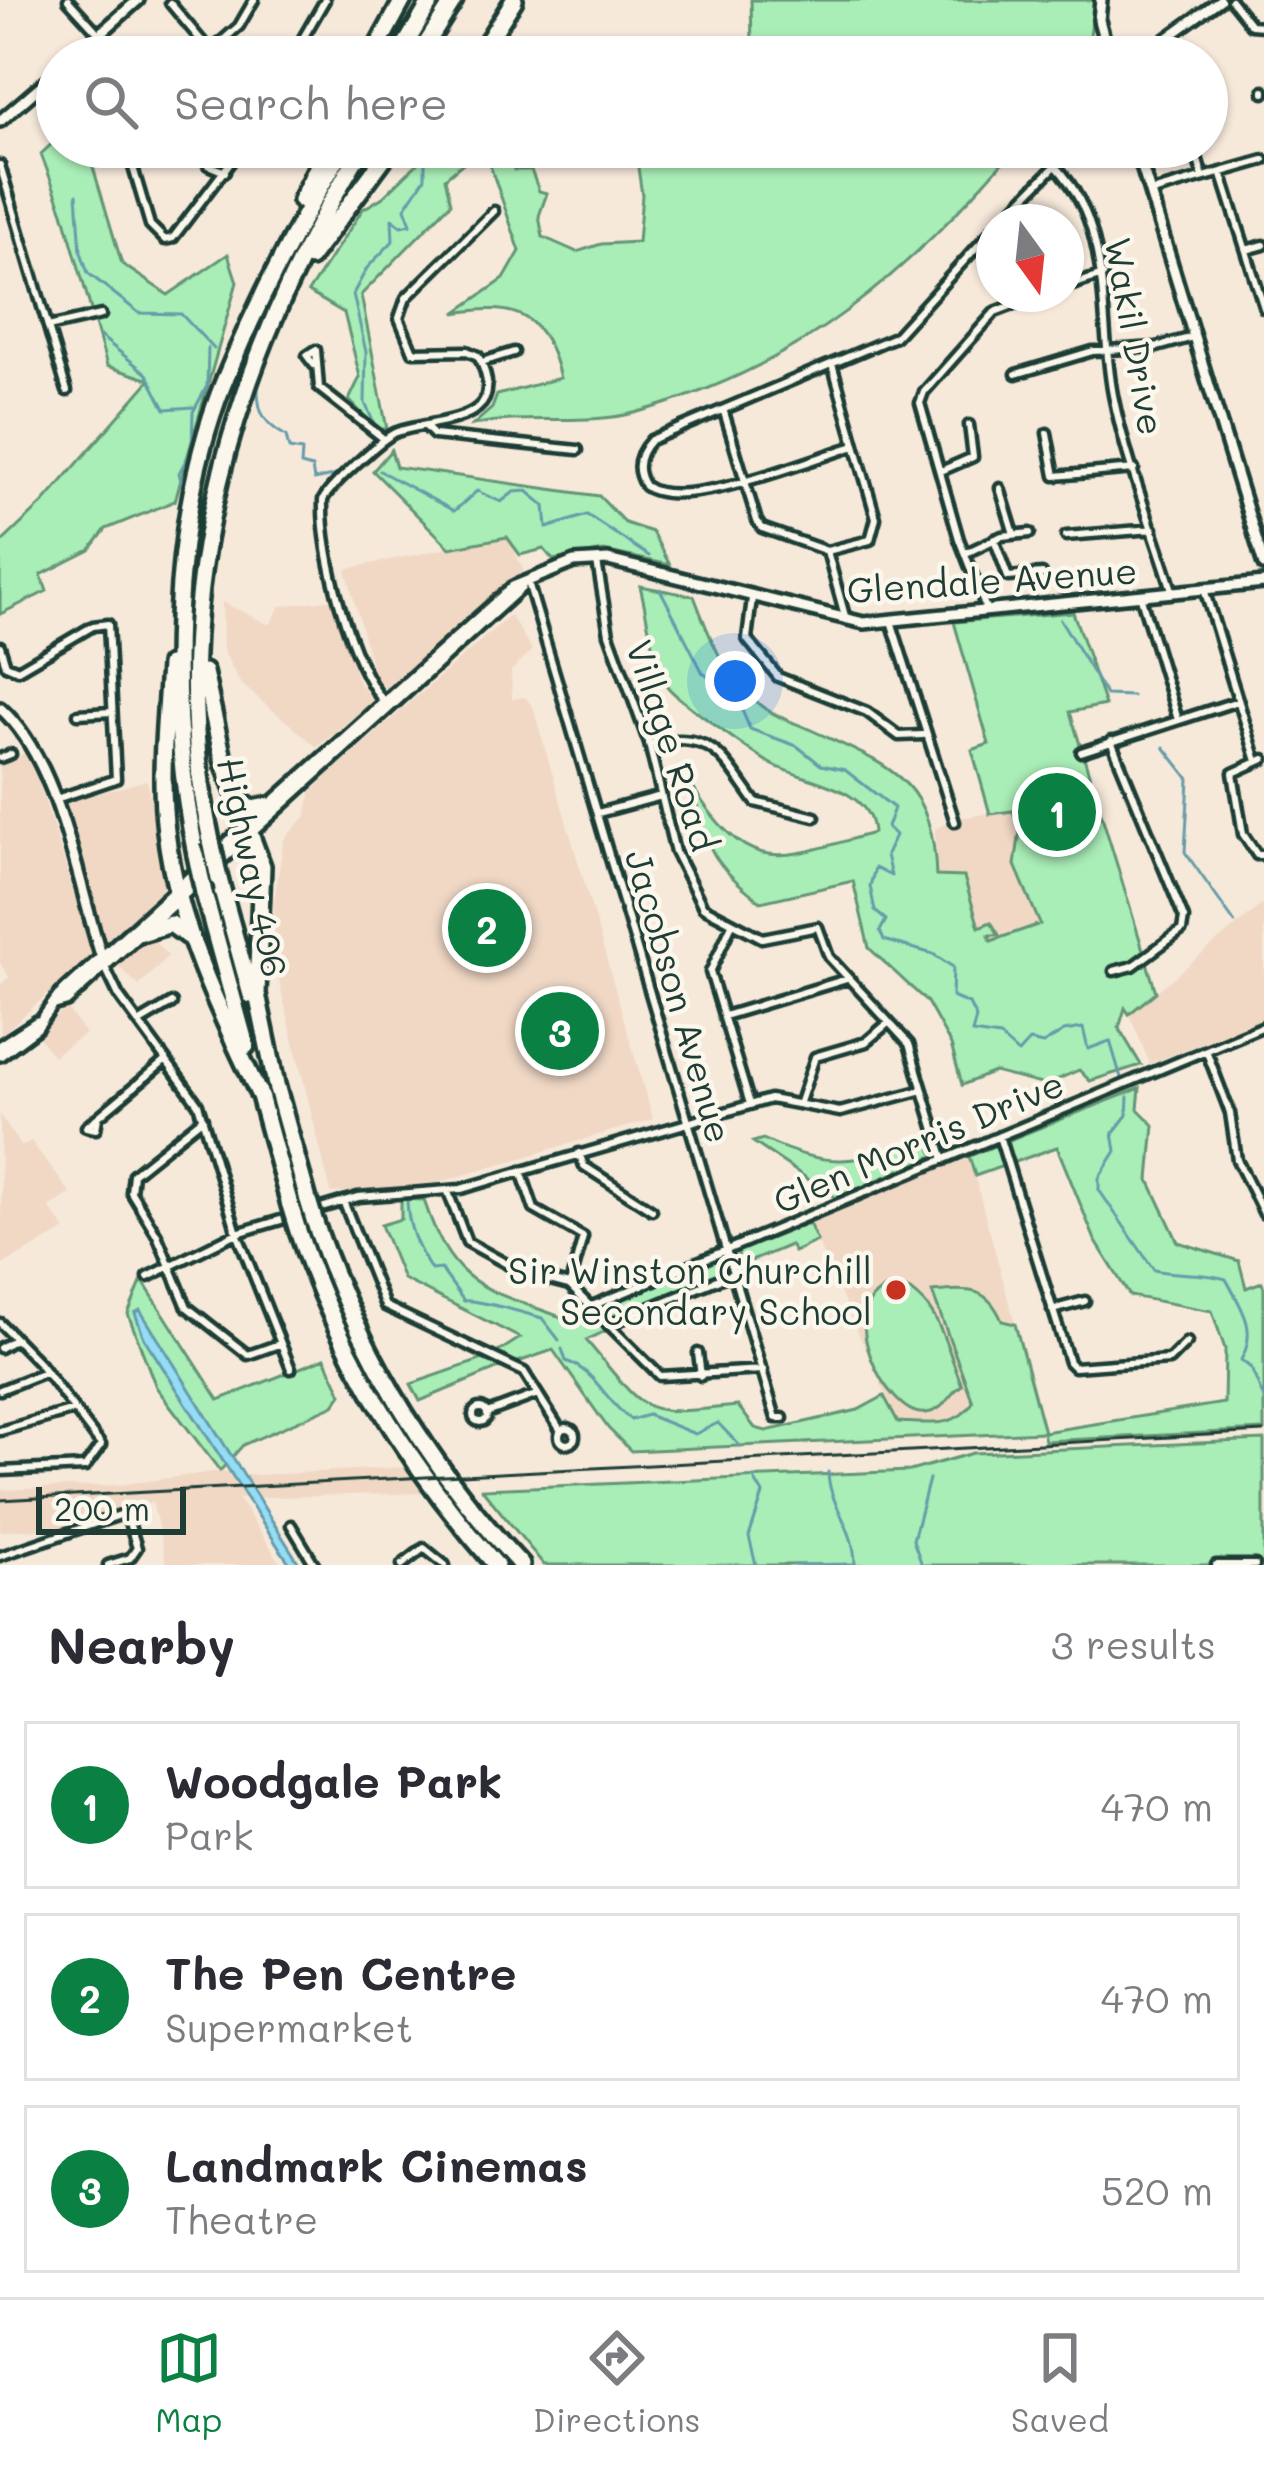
<!DOCTYPE html>
<style>
:root{--surface:#fff;--page:#f2f2f3;--text:#2b2b33;--muted:#7c7c81;--line:#e1e1e2;--accent:#0b8043}
body{margin:0;font-family:Mali,sans-serif;background:var(--page);color:var(--text)}
.compass{position:absolute;left:976px;top:204px;width:108px;height:108px;border-radius:50%;background:var(--surface);box-shadow:0 3px 9px #0004;rotate:165deg}
.scale{position:absolute;left:36px;bottom:30px;width:150px;box-sizing:border-box;padding-left:12px;border:6px solid #1f3d34;border-top:0;font-size:33px;line-height:42px;white-space:nowrap;color:#1f3d34;-webkit-text-stroke:9px #fbf7ec;paint-order:stroke}
.you{position:absolute;left:735px;top:681px;width:42px;height:42px;margin:-30px;border:9px solid #fff;border-radius:50%;background:#1a73e8;box-shadow:0 0 0 18px #1a73e833}
.badge{display:grid;place-items:center;width:78px;height:78px;border-radius:50%;background:var(--accent);color:#fff;font-size:39px;font-weight:700}
.pin{position:absolute;translate:-50% -50%;border:6px solid #fff;box-shadow:0 3px 12px #0006}
.list{margin:0;padding:0;list-style:none}
h2{display:flex;justify-content:space-between;align-items:center;height:156px;margin:0;padding:0 48px;font-size:51px}
h2 small{font-size:39px;font-weight:400;color:var(--muted)}
.list li{display:grid;grid-template-columns:78px 1fr auto;gap:36px;align-items:center;box-sizing:border-box;height:168px;margin:0 24px 24px;padding:0 24px;border:3px solid var(--line);border-radius:0px}
.list b{display:block;font-size:45px;white-space:nowrap}
.list p{margin:0;font-size:39px;white-space:nowrap;color:var(--muted)}
.list em{font-size:39px;font-style:normal;color:var(--muted)}
.icon{flex:none;width:66px;height:66px;fill:none;stroke:currentColor;stroke-width:2;stroke-linecap:round;stroke-linejoin:round}
.map{position:relative;flex:none;width:1264px;height:1565px;overflow:hidden}
.search{position:absolute;background:var(--surface);box-shadow:0 3px 9px #0004;left:36px;right:36px;top:36px;height:132px;display:flex;align-items:center;gap:30px;box-sizing:border-box;padding:0 42px;border-radius:66px;color:var(--muted);font-size:45px}
.sheet{height:732px;background:var(--surface)}
nav{display:flex;justify-content:space-around;align-items:center;box-sizing:border-box;height:168px;border-top:3px solid var(--line);background:var(--surface);font-size:33px;color:var(--muted)}
nav a{display:grid;justify-items:center;gap:6px}
nav .on{color:var(--accent)}
.map>svg:first-child{display:block}
</style>
<div class="map">
<svg width="1264" height="1565" viewBox="0 0 1264 1565">
<rect width="100%" height="100%" fill="#f6e9da"/>
<filter id="ink" filterUnits="userSpaceOnUse"><feTurbulence type="fractalNoise" baseFrequency=".00833" numOctaves="2"/><feDisplacementMap in="SourceGraphic" scale="24" xChannelSelector="R" yChannelSelector="G"/><feConvolveMatrix kernelMatrix="1 2 1 2 8 2 1 2 1" color-interpolation-filters="sRGB"/></filter>
<g filter="url(#ink)">
<path fill="#f0d8c5" d="M507,536l17,35 -138,118 -12,-13 -28,-107z
M334,599l25,84 15,18 -57,46 -77,-64 -17,-33 -1,-48 48,23 10,-19z
M510,615l22,35 -21,21 1,28 13,-2 8,10 120,412 -216,64 -106,10 -56,-228 -1,-64 10,-62 22,-23 5,-24 20,-20z
M29,752l65,202 -93,81 -1,-50 9,-8 -9,-14v-202z
M147,780l20,107 -61,56 -10,-15 -36,-124z
M1012,810l8,21 -5,35 25,59 -56,18 -48,-67 -1,-47 23,-11z
M1264,903v115l-114,46 -21,-50z
M149,935l19,21 -29,30 -23,-22z
M67,1008l18,26 -32,22 -17,-22z
M0,1115l21,32 10,-6 40,53 -22,13 17,23 -64,35z
M969,1156l46,168 -13,-3 -38,95 -23,8 -43,-2 -89,-199z
M408,1467l15,26 -185,5 44,67h-115l-15,-64 -20,14 -50,12 -82,4v-41l119,-5 101,-14 39,4z"/>
<path fill="#a9edb7" stroke="#649576" stroke-width="3" d="M751,0h344l-6,42 -18,15h-326l7,-14z
M57,139v8h30l35,117 46,31 60,-41 9,28 -62,219 -69,28 -16,21 -49,25 6,16 -47,23v-70l43,-41 107,-123 -43,-14 -44,-154 -22,-58z
M414,147h94l6,23h17l8,21 8,2 -8,23 4,21 34,15 24,-8 37,-2 4,-47 -7,-48h381c-109,126 -213,220 -378,265 -54,15 -111,1 -165,13l19,-17 5,-13 63,-17c-15,-64 -44,-76 -105,-65l49,-34 16,-28 -34,-97 -17,4 -24,20 6,25 -90,92 26,134h-10l-28,-29 11,-23 -16,-64 -36,-21 55,-83 20,-12 35,-34z
M391,450l5,17 203,29 26,27 27,9 18,33 -66,-14 -51,9 -9,-11 -24,6 -13,-18 -57,11 -77,-77z
M640,586l54,10c16,42 29,79 66,109 13,11 33,17 49,24 80,37 124,48 127,147l28,1 15,50 12,-5 8,13h-10l2,6 49,-17 -25,-59 5,-34 -7,-20 -23,3 -18,-64 17,-6 -35,-122 119,-10 32,93 -35,7 86,280 -27,22 -4,-6 -6,20 22,37 -51,16 -11,-11 -34,15 -51,-13 -32,13 -11,-40 -24,-43 -58,-54 -16,-67 -92,21c-53,-42 -53,-53 -69,-116 59,93 87,73 181,47 -2,-48 -69,-51 -102,-69 -15,-9 -98,-67 -104,-78 -16,-27 -19,-70 -27,-100z
M1140,1088l-2,21 16,16 -5,55 29,62 61,19 7,27 16,-6 2,6v142l-219,11 -2,-9 -412,19 -23,-23 -55,-78 -38,13 -17,-11 22,-14 -117,-59 -22,-54 20,-6v-20l23,1c29,89 61,88 142,119l23,-10 17,22 -20,9c65,77 51,76 152,66l17,22 11,3 92,-21 26,-14 14,26c29,1 58,7 75,-20l-41,-110c35,-3 55,-7 70,29l13,3 29,108 180,-29 1,-54 -13,-38 -82,-15 -35,-56 -38,-93 -82,29 -6,-20z
M763,1139c71,33 95,22 166,1l5,16 -98,42 -83,-56z
M809,1223l8,18 -23,11 -4,-7 -48,20 -5,-13z
M724,1254l3,17 -117,50 -10,-14z
M142,1280l77,120 106,-42 17,36 -8,11 -91,40 -23,26 -64,-84 -28,-73z
M895,1286c42,6 52,65 67,99 -14,9 -17,26 -36,28 -40,6 -98,-116 -31,-127z
M486,1358l18,8 -84,35 -9,-17z
M1264,1440v125h-720l-62,-76 428,-18 63,-18z"/>
<path fill="#95dcf7" stroke="#669ca9" stroke-width="3" d="M140,1310l160,255h-9l-12,-17 -135,-210 -9,-25z"/>
<g fill="none" stroke-linecap="round" stroke-linejoin="round">
<path stroke="#669ca9" stroke-width="3" d="M77,194l4,58 7,21 51,40 42,1 33,35
M100,336l47,38 18,35 29,-2
M258,378c-1,29 1,43 28,58l3,13 13,2 -1,14 11,3 2,12 23,-5
M376,428l-11,-25 1,-51 -13,-58 14,-26 26,-27 -1,-22 9,7 10,-2 -6,-16 20,-30v-31
M380,471l74,40 23,-20 24,11 13,-10 13,-1 18,15 2,22 40,-13 62,41
M182,485l-3,-12 13,-24 1,-37 14,-26 1,-38
M660,589l43,84 33,23 14,33 47,17 24,19 24,5 49,38 -7,19 8,8 -9,20 5,21 -16,-8 -5,18 5,25 11,9 -6,11 4,9 49,14 20,13 -1,30 17,7 7,14 -4,15 28,4 18,16 11,-12 14,3 21,-13 19,-3 5,21 22,-8 12,40
M1060,619l46,76 26,1
M1164,747l25,32 -4,73 50,71
M1128,1097l-1,18 -14,18 3,18 -17,27v12l55,80c25,6 46,1 72,9 16,30 32,50 15,81l10,8 13,31
M407,1201c1,27 10,46 24,69l10,-1 23,32c13,-2 60,12 78,17l17,22
M562,1349l4,12c31,11 38,39 65,59l17,-5 47,19 23,-11 22,23
M828,1472c1,35 27,53 27,93
M753,1477l10,17 -14,43 7,28
M795,1565l58,-1
M922,1565l-9,-25 16,-61"/>
<g stroke="#1f3d34" stroke-width="15">
<path id="minor" d="M68,0l52,57
M1231,0l20,25 13,1
M170,3l40,48
M204,57l35,-31 15,-26
M292,57l33,-57
M1264,91v2
M127,147l23,78 15,15 8,-2 69,-91
M1194,147l9,30
M0,165l67,226
M1056,166c58,63 42,151 57,229 13,66 39,131 59,195
M225,172l-17,-7 -5,-12 11,-5 22,9
M1221,172l43,136
M1152,192l112,-32
M1000,222l74,-75
M1246,250l18,-5
M1066,287l37,-12
M48,327l53,-12
M482,362l32,-10
M314,365l-7,-9 9,-6 3,38 65,51
M1016,374l77,-23 64,-4 36,-10
M724,412l33,109 5,7 65,23
M425,426l9,9 144,15
M1047,433l8,43 79,-7
M855,446c-44,13 -173,67 -210,40 -11,-17 -7,-32 6,-46l244,-103 99,-109
M941,471l32,-14 -4,-32
M1000,488l14,46
M1066,536l87,-7
M994,539l14,38 34,-3
M827,551l43,-11 6,-22 -43,-151
M827,551l18,65
M966,553l36,-17 28,-3
M597,562l12,72 40,110 26,108 28,55 59,31 56,-11 11,30 80,87 35,116
M528,582l248,836h7
M1204,589l53,172
M1140,595l38,125
M752,598l-5,41 31,38 89,35 32,24 24,-1
M987,611l-28,-72 -39,-136 4,-11 71,-80 47,-18
M891,621l64,201
M0,646l6,19 12,5 75,-44 15,-2 8,155 -60,20
M384,702c-34,-42 -63,-147 -61,-202 5,-12 61,-64 74,-68 41,-14 117,-7 81,-76l-11,-5 -54,1 -14,-34 7,-20 88,-87
M78,714l33,-2
M1111,741l73,177 -2,12 -49,36 -19,5
M649,744c62,-14 72,10 106,58l60,15
M1081,752l157,-51
M0,758l11,-4
M1264,759l-31,14 10,61 14,21h7
M598,813l63,-17
M732,924l-22,48 40,132
M105,967l14,29 79,108 39,129 54,136
M724,1016l123,-37
M140,1022l32,-19
M1206,1050l24,63 7,47 27,54
M800,1102l15,-45 51,-15 21,-18
M98,1118l-2,11 -10,-2 79,-66
M203,1118l-70,56 -2,18 26,43 30,72 61,48 31,-11
M999,1136l70,226 5,5 95,-7 18,-18
M579,1153l5,13 68,44
M521,1171l13,38 49,28 -13,47
M448,1192l19,50 56,31 46,12 91,91 103,-6
M343,1201l42,105 139,66 37,59
M148,1277l89,-44 121,-36 103,-8 309,-90 70,13 83,-22
M592,1306l672,-280
M1052,1310l33,-9
M0,1323l40,41 61,81 -16,22 -85,4
M608,1325l128,-53
M0,1348l15,-9
M698,1353l3,23
M0,1390l45,-18
M473 1415a7 7 0 1 1 14 0a7 7 0 1 1-14 0Z
M487,1413l51,-19
M559 1436a8 8 0 1 1 16 0a8 8 0 1 1-16 0Z
M0,1431l74,-21
M291,1525l24,40
M0,1556l126,-43 11,35 -7,10
M108,1565l22,-7
M402,1565l22,-17 21,17
M1216,1565h39"/>
</g>
<g stroke="#1f3d34" stroke-width="16">
<path id="tertiary" d="M1141,57l79,-57"/>
</g>
<g stroke="#1f3d34" stroke-width="18">
<path id="secondary" d="M1101,0l-2,20 10,37
M74,57l64,-57
M0,121l57,-49
M1136,147l128,418
M0,708c61,54 77,176 103,253
M212,857l301,-270 61,-25 34,-2 256,63 400,-40
M55,1004l11,-3 455,-414
M0,1046l37,-24
M0,1055l36,-27 23,-32 141,-128"/>
</g>
<g stroke="#1f3d34" stroke-width="24">
<path id="motorway" d="M372,57l31,-57
M398,57l34,-57
M418,57l36,-57
M478,57l36,-57
M301,200l26,-53
M310,258l82,-111
M169,665c-3,55 -10,112 -3,166 11,94 54,182 95,267
M204,672l20,91 38,103 -5,128 20,95
M239,800l13,9 16,-3
M211,841c-52,-244 24,-486 152,-694
M196,855c-29,-145 -28,-332 27,-471 34,-82 75,-161 121,-237
M219,879l32,116
M204,893l42,153
M144,932l27,-8 16,12
M275,1081l33,119
M259,1092l31,113
M315,1223c45,130 112,242 206,342
M298,1231c42,126 111,235 198,334"/>
</g>
<use href="#minor" stroke="#fbf7ec" stroke-width="6"/>
<use href="#tertiary" stroke="#fbf7ec" stroke-width="8"/>
<use href="#secondary" stroke="#fbf7ec" stroke-width="9"/>
<use href="#motorway" stroke="#fbf7ec" stroke-width="15"/>
<path stroke="#1f3d34" stroke-width="3" d="M0,1500l1264,-68"/>
<g stroke="#1f3d34" stroke-width="24" stroke-linecap="butt">
<path id="motorway-bridge" d="M211,841l8,38
M196,855l8,38
M308,1200l7,23
M290,1205l8,26"/>
</g>
<use href="#motorway-bridge" stroke="#fbf7ec" stroke-width="15"/>
</g>
</g>
<circle fill="#c8321e" stroke="#fbf7ec" stroke-width="4.5" cx="896" cy="1290" r="12"/>
<g text-anchor="middle" dominant-baseline="central" stroke-width="9" stroke-linejoin="round" paint-order="stroke">
<g font-size="36" fill="#1f3d34" stroke="#fbf7ec">
<text transform="translate(1136 336) rotate(80)">Wakil Drive</text>
<text transform="translate(992 579) rotate(-4)">Glendale Avenue</text>
<text transform="translate(673 745) rotate(72)">Village Road</text>
<text transform="translate(254 867) rotate(78)">Highway 406</text>
<text transform="translate(680 996) rotate(74)">Jacobson Avenue</text>
<text transform="translate(918 1141) rotate(-23)">Glen Morris Drive</text>
</g>
<g font-size="36" fill="#1f3d34" stroke="#fbf7ec" text-anchor="end">
<text x="872" y="1269">Sir Winston Churchill<tspan x="872" dy="41">Secondary School</tspan></text>
</g>
</g>
</svg>
<svg class="compass" viewBox="-18 -18 36 36"><path d="M0-13l5 13h-10z" fill="#e53935"/><path d="M0 13l5-13h-10z" fill="#7c7c81"/></svg>
<div class="scale">200 m</div>
<div class="you"></div>
<div class="pin badge" style="left:1057px;top:812px">1</div>
<div class="pin badge" style="left:487px;top:928px">2</div>
<div class="pin badge" style="left:560px;top:1031px">3</div>
<div class="search"><svg class="icon" aria-label="search" viewBox="0 0 24 24"><circle cx="10" cy="10" r="6"/><path d="M15 15l6 6"/></svg>Search here</div>
</div>
<section class="sheet">
<h2>Nearby<small>3 results</small></h2>
<ul class="list">
<li><span class="badge">1</span><div><b>Woodgale Park</b><p>Park</p></div><em>470 m</em></li>
<li><span class="badge">2</span><div><b>The Pen Centre</b><p>Supermarket</p></div><em>470 m</em></li>
<li><span class="badge">3</span><div><b>Landmark Cinemas</b><p>Theatre</p></div><em>520 m</em></li>
</ul>
</section>
<nav>
<a class="on"><svg class="icon" aria-label="map" viewBox="0 0 24 24"><path d="M3 6l6-2 6 2 6-2v14l-6 2-6-2-6 2zM9 4v14M15 6v14"/></svg>Map</a>
<a><svg class="icon" aria-label="directions" viewBox="0 0 24 24"><path d="M12 3l9 9-9 9-9-9zM9 14v-3h6M13 9l2 2-2 2"/></svg>Directions</a>
<a><svg class="icon" aria-label="saved" viewBox="0 0 24 24"><path d="M7 4h10v16l-5-4-5 4z"/></svg>Saved</a>
</nav>
